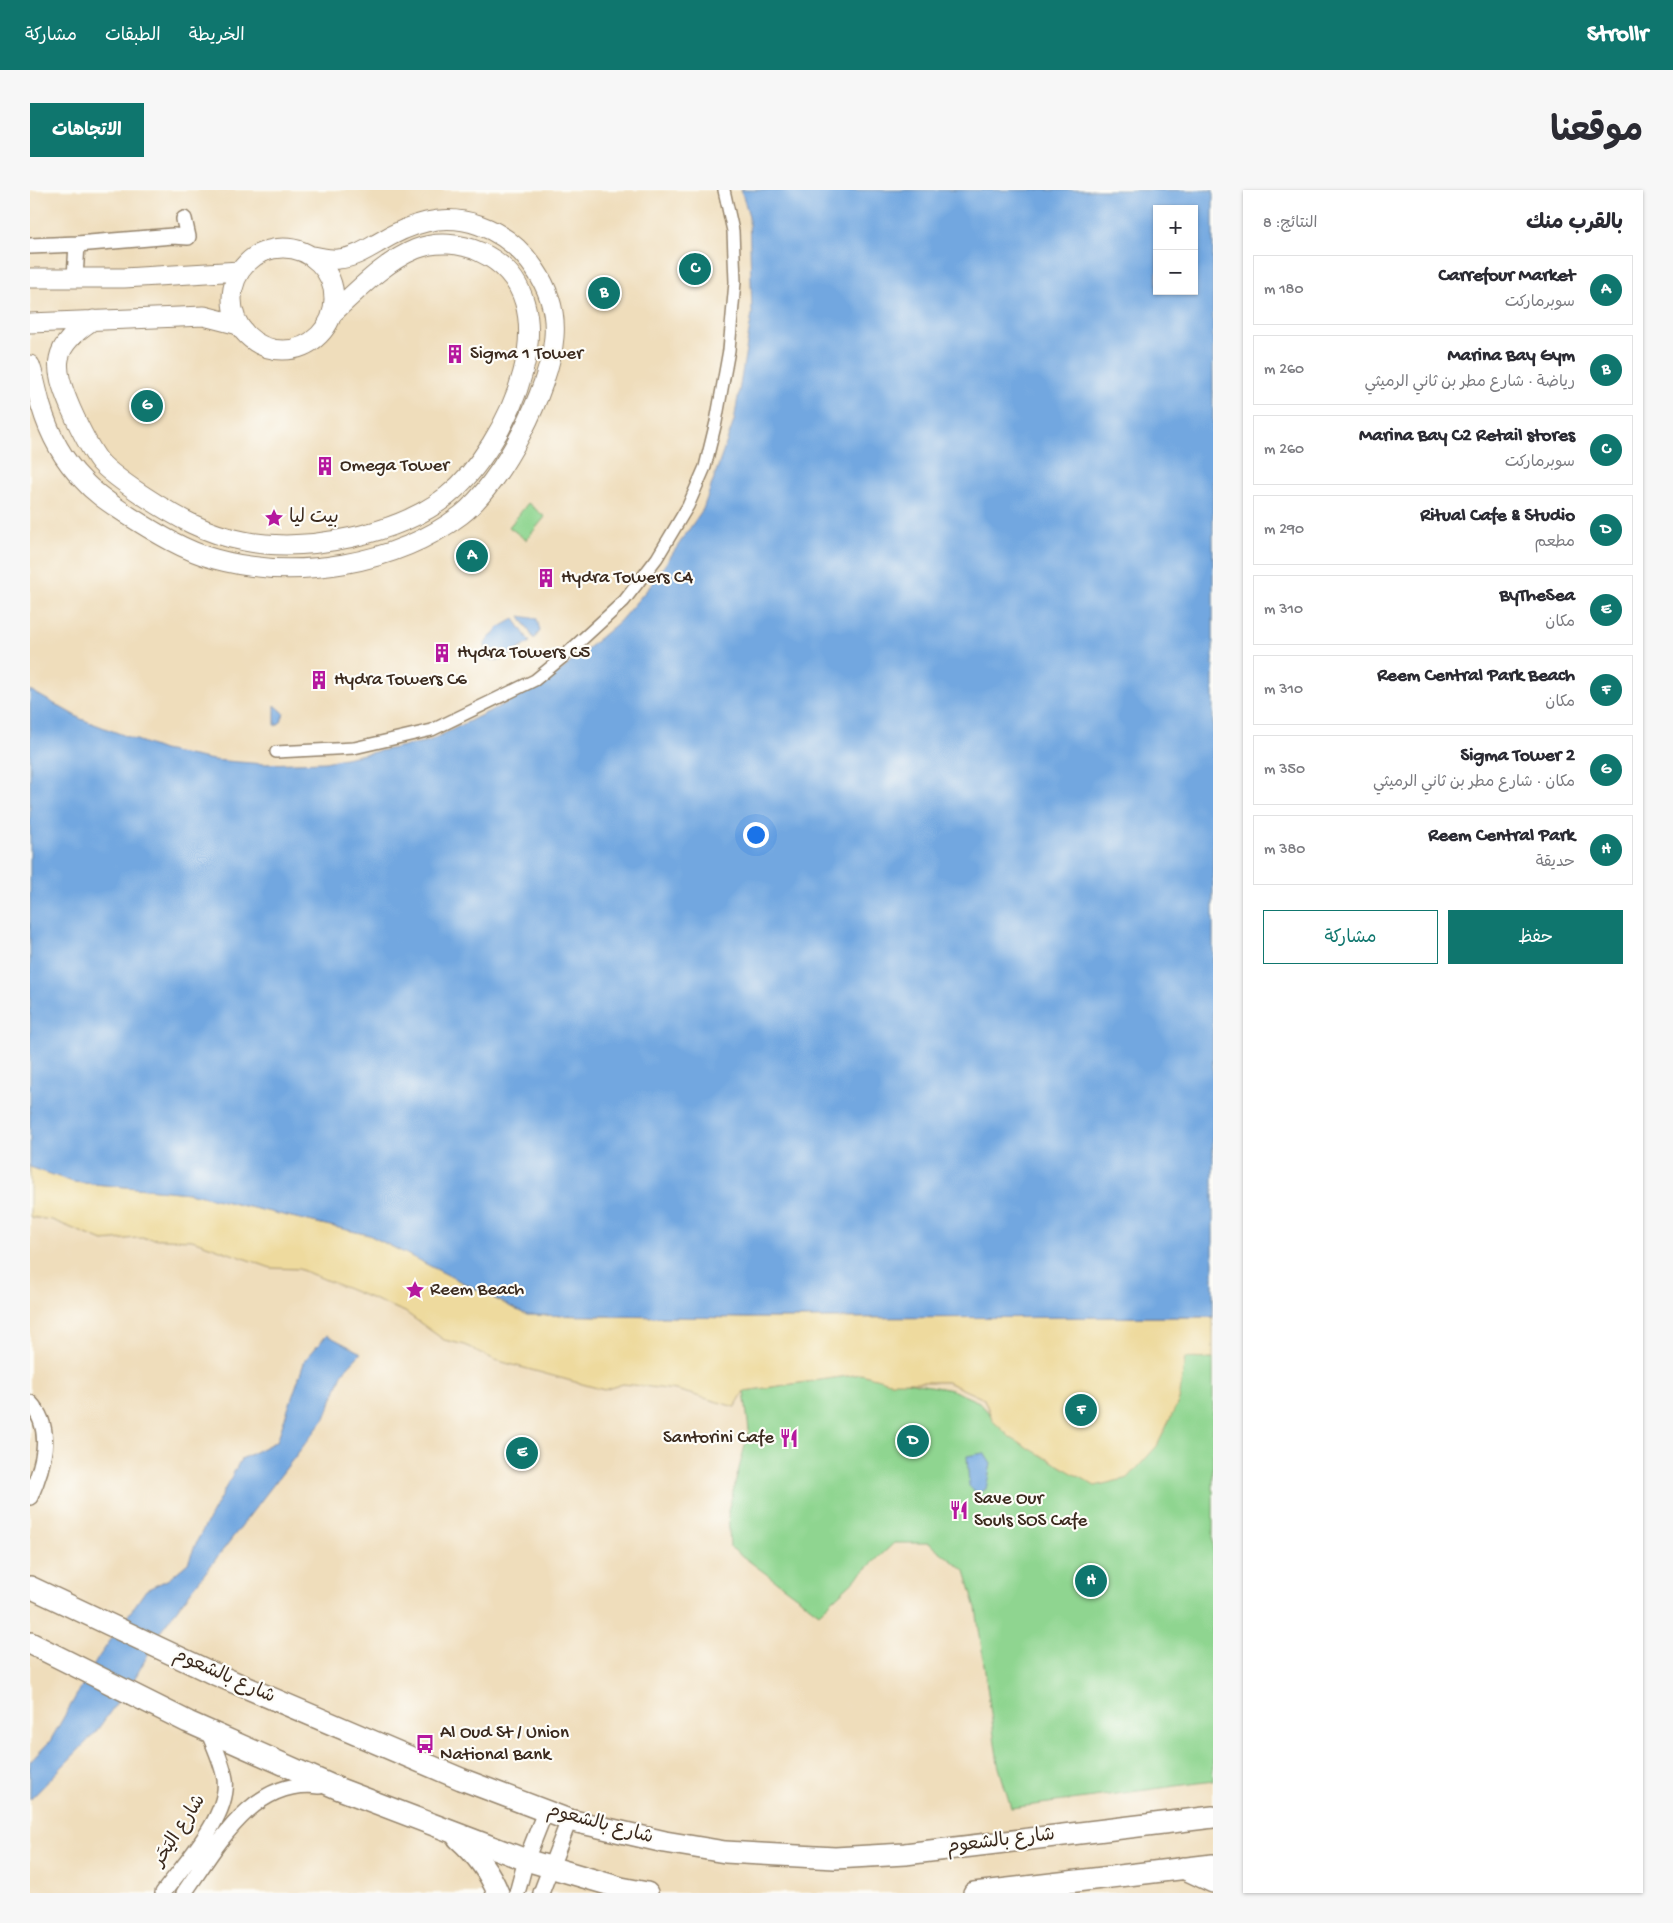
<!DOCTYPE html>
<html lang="ar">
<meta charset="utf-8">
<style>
:root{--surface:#fff;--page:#f7f7f7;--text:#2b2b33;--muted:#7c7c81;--line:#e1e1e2;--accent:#0f766e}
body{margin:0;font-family:"Gochi Hand","Playpen Sans Arabic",sans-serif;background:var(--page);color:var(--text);direction:rtl}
.controls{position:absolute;right:15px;top:15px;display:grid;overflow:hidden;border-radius:0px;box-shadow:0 1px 4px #0004}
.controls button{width:45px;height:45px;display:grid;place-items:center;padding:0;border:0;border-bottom:1px solid var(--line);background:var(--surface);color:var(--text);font:25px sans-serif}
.you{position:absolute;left:725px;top:644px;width:18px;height:18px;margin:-12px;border:4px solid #fff;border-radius:50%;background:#1a73e8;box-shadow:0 0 0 8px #1a73e833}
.badge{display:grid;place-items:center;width:32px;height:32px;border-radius:50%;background:var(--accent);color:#fff;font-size:16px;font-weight:700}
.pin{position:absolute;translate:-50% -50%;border:2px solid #fff;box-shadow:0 1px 5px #0006}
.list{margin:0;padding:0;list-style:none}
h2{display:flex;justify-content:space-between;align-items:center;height:65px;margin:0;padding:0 20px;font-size:21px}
h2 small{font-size:16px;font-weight:400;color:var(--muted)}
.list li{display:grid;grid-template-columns:32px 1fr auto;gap:15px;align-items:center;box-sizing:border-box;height:70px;margin:0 10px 10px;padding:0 10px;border:1px solid var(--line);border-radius:0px}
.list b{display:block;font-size:19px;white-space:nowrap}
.list p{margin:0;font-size:16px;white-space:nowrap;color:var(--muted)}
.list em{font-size:16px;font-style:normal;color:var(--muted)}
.actions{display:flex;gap:10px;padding:15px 20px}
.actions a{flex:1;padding:11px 0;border:1px solid var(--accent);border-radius:0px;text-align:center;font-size:18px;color:var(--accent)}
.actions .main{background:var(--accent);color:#fff}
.map{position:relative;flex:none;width:1183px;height:1703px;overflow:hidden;direction:ltr;border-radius:0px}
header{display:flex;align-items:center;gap:30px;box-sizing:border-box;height:70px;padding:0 25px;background:var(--accent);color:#fff}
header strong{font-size:24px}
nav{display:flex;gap:28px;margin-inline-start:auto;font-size:18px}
.intro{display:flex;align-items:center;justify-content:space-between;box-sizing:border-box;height:120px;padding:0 30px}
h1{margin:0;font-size:35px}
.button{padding:12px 22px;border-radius:0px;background:var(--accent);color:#fff;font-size:18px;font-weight:700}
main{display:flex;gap:30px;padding:0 30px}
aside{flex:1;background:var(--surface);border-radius:0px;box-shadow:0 1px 4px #0004}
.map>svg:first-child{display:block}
</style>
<header>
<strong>Strollr</strong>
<nav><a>الخريطة</a><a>الطبقات</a><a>مشاركة</a></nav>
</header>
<div class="intro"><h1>موقعنا</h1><a class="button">الاتجاهات</a></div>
<main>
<aside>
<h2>بالقرب منك<small>النتائج: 8</small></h2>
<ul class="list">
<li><span class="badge">A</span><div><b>Carrefour Market</b><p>سوبرماركت</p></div><em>180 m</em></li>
<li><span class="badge">B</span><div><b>Marina Bay Gym</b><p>رياضة · شارع مطر بن ثاني الرميثي</p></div><em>260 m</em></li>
<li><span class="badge">C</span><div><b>Marina Bay C2 Retail stores</b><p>سوبرماركت</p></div><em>260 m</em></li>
<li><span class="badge">D</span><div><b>Ritual Cafe &amp; Studio</b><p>مطعم</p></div><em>290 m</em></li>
<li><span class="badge">E</span><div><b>ByTheSea</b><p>مكان</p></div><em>310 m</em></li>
<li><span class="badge">F</span><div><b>Reem Central Park Beach</b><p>مكان</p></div><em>310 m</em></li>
<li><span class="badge">G</span><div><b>Sigma Tower 2</b><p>مكان · شارع مطر بن ثاني الرميثي</p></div><em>350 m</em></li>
<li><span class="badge">H</span><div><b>Reem Central Park</b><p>حديقة</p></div><em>380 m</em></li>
</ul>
<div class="actions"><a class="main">حفظ</a><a>مشاركة</a></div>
</aside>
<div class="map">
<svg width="1183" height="1703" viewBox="0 0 1183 1703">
<rect width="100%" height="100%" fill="#fdfcf7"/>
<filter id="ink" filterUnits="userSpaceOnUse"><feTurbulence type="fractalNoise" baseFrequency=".02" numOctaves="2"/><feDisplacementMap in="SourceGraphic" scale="10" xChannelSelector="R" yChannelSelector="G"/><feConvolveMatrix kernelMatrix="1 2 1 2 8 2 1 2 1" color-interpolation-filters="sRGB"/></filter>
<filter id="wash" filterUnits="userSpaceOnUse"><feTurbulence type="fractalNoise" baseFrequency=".0096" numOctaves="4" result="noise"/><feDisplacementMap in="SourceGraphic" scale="20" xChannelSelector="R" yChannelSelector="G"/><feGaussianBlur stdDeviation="1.12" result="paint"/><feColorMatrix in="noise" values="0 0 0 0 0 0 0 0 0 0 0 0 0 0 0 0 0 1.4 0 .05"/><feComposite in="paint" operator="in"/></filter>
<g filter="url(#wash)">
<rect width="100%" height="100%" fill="#efddbb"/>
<path fill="#8fd590" stroke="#658057" d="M498,313l17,14 -19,23 -17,-13z
M1155,1168l28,1v422l-202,27 -13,-44 -22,-156 -11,-37 -36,-28h-35l-75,70 -89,-66 -2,-36 21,-81 -5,-39 117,-17 91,16 27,12 32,36z"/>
<path fill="#eeda9e" stroke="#94825e" d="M0,975l43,17 116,11 180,42 158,80 220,3 466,-1v42l-28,-1 -6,42 -22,46 -29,32 -33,8 -84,-48 -18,-17 -9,-22 -37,-17h-57l-29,-8 -117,17 -9,16 -59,-17 -53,-6 -19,6 -109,-30 -30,-15 -21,-5 -39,-28 -106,-43 -28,-1 -79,-28 -55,-2 -34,3 -51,-21 -22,-3z"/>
<path fill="#72a7e0" stroke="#56687f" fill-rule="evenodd" d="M711,0h472v1127l-466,1 -220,-3 -158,-80 -180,-42 -116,-11 -43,-15v-477l51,29 82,31 50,10 51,4 61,-2 104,-21 116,-57 74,-62 32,-37 52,-76 31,-88 18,-107 -3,-98zM1127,19h37v82h-37z
M490,426l17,3 3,12 -6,8z
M484,429l16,23 -28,18h-12l-4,-6 -1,-11 13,-15z
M245,515l9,8 -3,9 -6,4z
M297,1145l34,18 -18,19 -18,46 -161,208 -28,50 -41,57 -65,67v-38l20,-21 48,-83 48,-68 23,-11 19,-16 9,-22 44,-82 36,-18 28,-81z
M954,1263l7,11 -5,25 -9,5 -8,-8 -2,-30z"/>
</g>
<g filter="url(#ink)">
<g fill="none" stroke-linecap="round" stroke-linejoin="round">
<g stroke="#95846c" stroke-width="14">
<path id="pedestrian" d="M246,562l78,-4 78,-18 103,-50 28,-23 61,-56 33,-43 31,-52 17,-39 11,-45 13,-72 6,-68 -2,-51 -9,-41"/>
</g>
<g stroke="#95846c" stroke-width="18">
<path id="minor" d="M0,56l47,-2 96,-8 15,1 -4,-18
M45,88l2,-34
M0,1213c25,26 13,64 0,94
M133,1703c21,-29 67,-77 62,-114 -3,-17 -10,-32 -17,-48
M154,1703c33,-47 69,-116 135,-107
M487,1703l9,-33 19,-48
M511,1703l28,-73"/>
</g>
<g stroke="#95846c" stroke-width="21">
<path id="tertiary" d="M202 109a51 51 0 1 1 102 0a51 51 0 1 1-102 0Z
M0,88h94l116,-7
M63,130c-42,28 -41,44 -22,89 8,18 17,37 29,53 12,13 29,24 44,34 32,21 62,38 100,45 61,12 154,-6 203,-45 60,-48 131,-199 33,-244 -19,-9 -44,-11 -64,-3 -32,13 -59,42 -84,65
M0,133l174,-7 35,9
M0,175c5,13 7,27 11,41 8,27 22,54 42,74 13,15 30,25 46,36 27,17 56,35 86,43 80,22 180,6 246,-44 41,-32 89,-126 93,-178 4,-48 -30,-96 -75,-112 -37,-13 -70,-1 -101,18 -12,7 -25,15 -40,16 -8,1 -18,-2 -26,-3"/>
</g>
<g stroke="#95846c" stroke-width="24">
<path id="secondary" d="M0,1397l180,85 251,107 108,41 96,22 60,10 110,6 70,-4 308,-37
M0,1453l158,79 149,66 189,72 95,28 26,5
M428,1648c18,16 31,32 40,55
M1153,1678l30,14
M944,1703l239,-28"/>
</g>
<use href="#pedestrian" stroke="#fff" stroke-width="11"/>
<use href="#minor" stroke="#fff" stroke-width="15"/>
<use href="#tertiary" stroke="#fff" stroke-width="19"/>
<use href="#secondary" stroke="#fff" stroke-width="21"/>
</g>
</g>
<defs>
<g id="building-bare" transform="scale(1.5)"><path d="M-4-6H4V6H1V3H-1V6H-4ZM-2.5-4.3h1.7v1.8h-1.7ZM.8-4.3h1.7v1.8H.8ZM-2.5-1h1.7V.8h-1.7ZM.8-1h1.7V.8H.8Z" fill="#b5179e" stroke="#fdfcf7" stroke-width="2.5" paint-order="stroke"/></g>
<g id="sight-bare" transform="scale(1.5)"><path d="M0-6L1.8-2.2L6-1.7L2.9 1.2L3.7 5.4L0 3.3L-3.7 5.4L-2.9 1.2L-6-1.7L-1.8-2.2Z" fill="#b5179e" stroke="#fdfcf7" stroke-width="2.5" paint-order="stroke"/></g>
<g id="restaurant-bare" transform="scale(1.5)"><path d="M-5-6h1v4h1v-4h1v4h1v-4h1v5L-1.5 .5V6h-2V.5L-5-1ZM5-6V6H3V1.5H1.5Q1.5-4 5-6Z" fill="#b5179e" stroke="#fdfcf7" stroke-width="2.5" paint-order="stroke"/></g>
<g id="bus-bare" transform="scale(1.5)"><path d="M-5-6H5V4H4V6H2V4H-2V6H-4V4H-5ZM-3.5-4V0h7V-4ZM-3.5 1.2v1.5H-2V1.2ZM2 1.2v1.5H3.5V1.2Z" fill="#b5179e" stroke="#fdfcf7" stroke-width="2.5" paint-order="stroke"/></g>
</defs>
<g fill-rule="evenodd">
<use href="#building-bare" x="425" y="164"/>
<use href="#building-bare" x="295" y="276"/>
<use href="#sight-bare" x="244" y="328"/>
<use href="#building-bare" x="516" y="388"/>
<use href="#building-bare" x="412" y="463"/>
<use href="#building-bare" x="289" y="490"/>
<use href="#sight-bare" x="385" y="1100"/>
<use href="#restaurant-bare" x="759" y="1248"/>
<use href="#restaurant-bare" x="929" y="1320"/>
<use href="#bus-bare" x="395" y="1554"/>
</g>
<g text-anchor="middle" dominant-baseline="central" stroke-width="4.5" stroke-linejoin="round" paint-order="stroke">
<g font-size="19" fill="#3b2a1e" stroke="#fdfcf7" text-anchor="start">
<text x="440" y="164">Sigma 1 Tower</text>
<text x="310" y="276">Omega Tower</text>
<text x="259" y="328">بيت ليا</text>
<text x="531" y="388">Hydra Towers C4</text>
<text x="427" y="463">Hydra Towers C5</text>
<text x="304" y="490">Hydra Towers C6</text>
<text x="400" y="1100">Reem Beach</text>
<text x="744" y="1248" text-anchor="end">Santorini Cafe</text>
<text x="944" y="1309">Save Our<tspan x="944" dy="22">Souls SOS Cafe</tspan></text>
<text x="410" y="1543">Al Oud St / Union<tspan x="410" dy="22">National Bank</tspan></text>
</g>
<g font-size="19" fill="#3b2a1e" stroke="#fdfcf7">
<text transform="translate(194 1487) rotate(24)">شارع بالشعوم</text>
<text transform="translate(570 1635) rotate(15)">شارع بالشعوم</text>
<text transform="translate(150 1641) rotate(-57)">شارع اليَحَر</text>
<text transform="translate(971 1652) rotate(-7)">شارع بالشعوم</text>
</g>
</g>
</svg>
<div class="controls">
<button>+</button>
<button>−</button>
</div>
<div class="you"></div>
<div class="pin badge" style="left:442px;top:366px">A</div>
<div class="pin badge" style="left:574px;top:103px">B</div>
<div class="pin badge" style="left:665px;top:79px">C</div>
<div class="pin badge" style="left:883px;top:1251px">D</div>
<div class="pin badge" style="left:492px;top:1263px">E</div>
<div class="pin badge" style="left:1051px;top:1220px">F</div>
<div class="pin badge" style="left:117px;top:216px">G</div>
<div class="pin badge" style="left:1061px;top:1391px">H</div>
</div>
</main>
